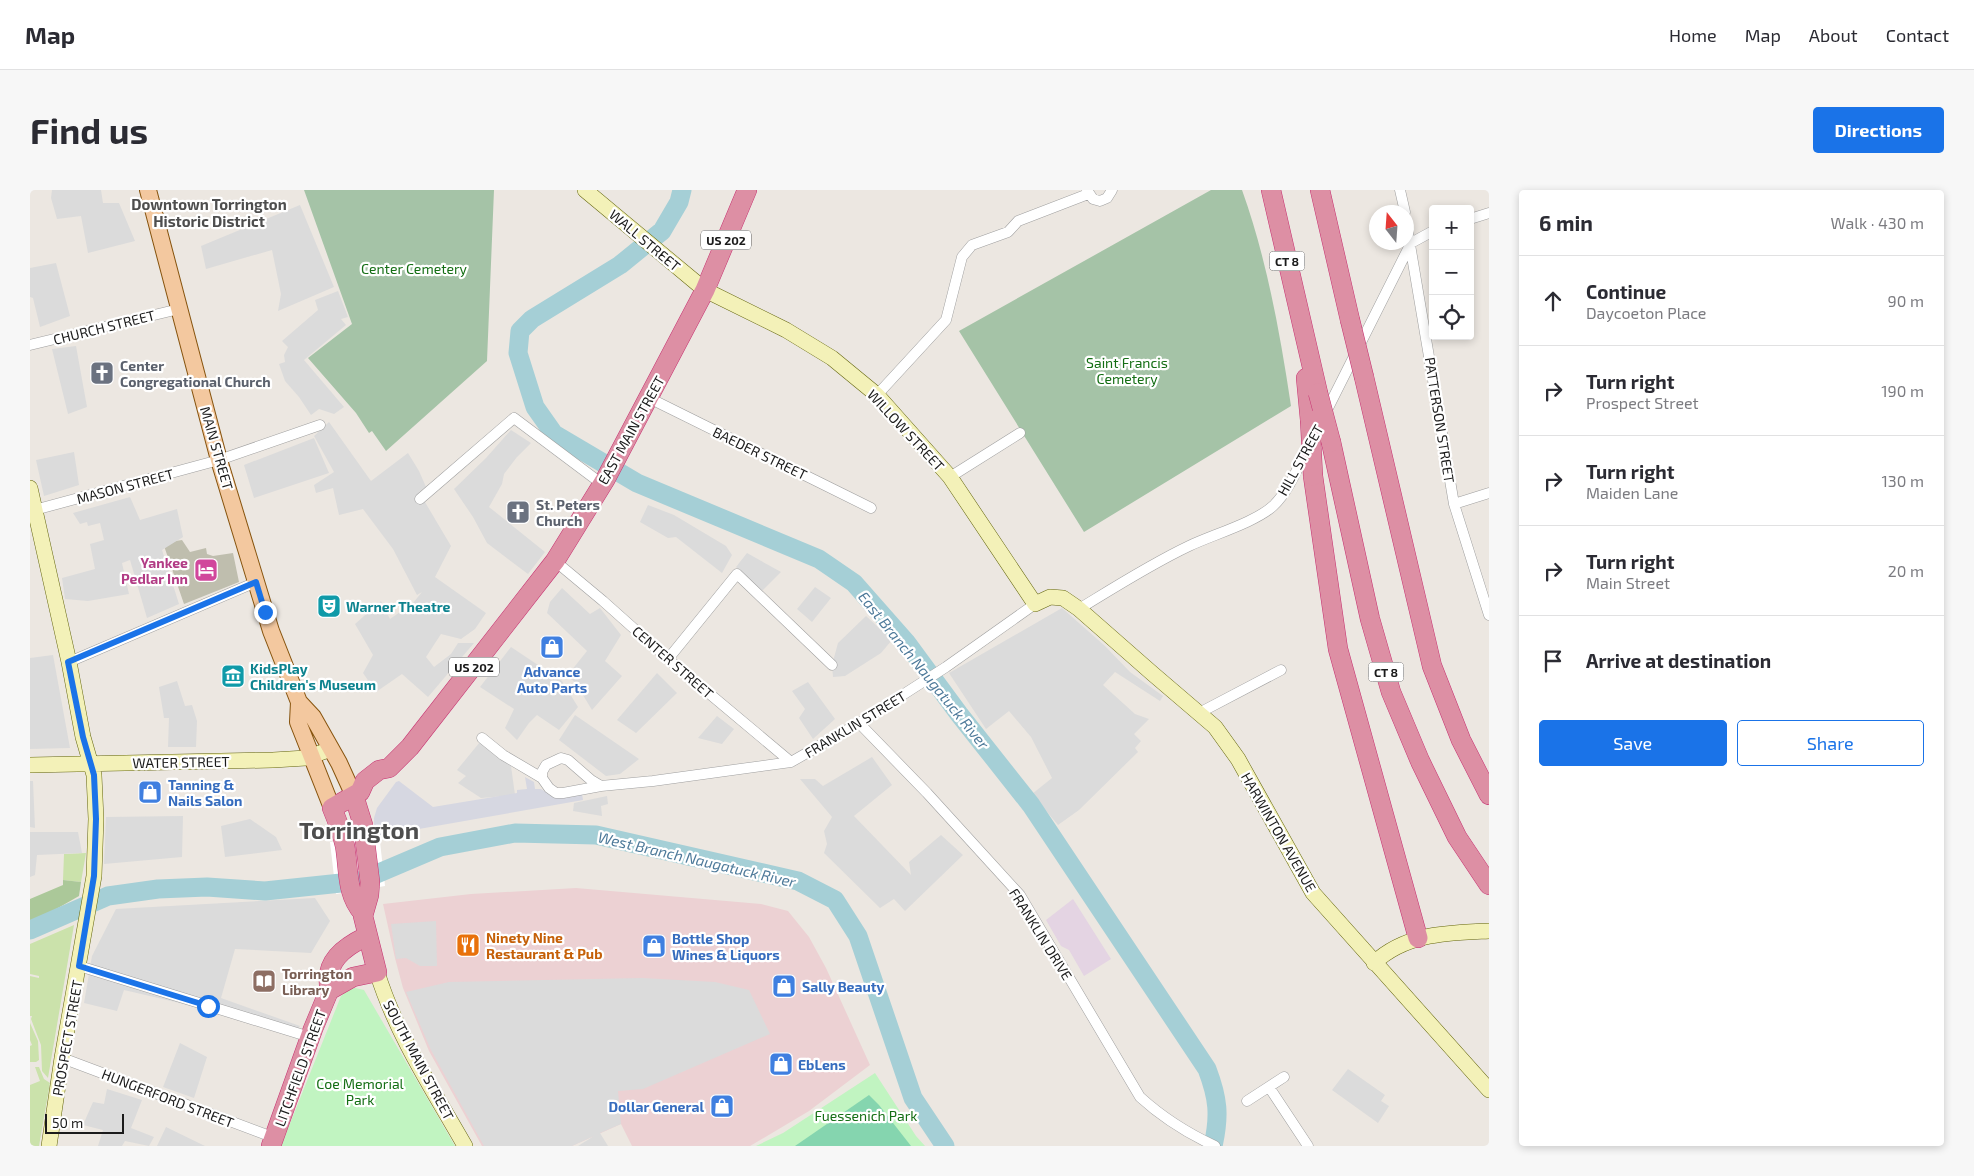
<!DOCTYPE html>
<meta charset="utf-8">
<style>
:root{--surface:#fff;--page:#f7f7f7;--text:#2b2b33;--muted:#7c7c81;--line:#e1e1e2;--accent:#1a73e8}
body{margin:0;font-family:"Exo 2",sans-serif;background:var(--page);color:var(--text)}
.controls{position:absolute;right:15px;top:15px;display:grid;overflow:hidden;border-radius:5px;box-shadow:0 2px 8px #0003}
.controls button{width:45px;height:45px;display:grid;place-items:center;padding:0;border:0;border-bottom:1px solid var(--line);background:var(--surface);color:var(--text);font:25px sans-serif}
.compass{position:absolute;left:1339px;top:15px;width:45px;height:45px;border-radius:50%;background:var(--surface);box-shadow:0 2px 8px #0003;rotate:343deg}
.scale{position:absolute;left:15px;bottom:12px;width:79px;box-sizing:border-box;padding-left:5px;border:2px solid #1b1b1b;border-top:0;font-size:14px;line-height:18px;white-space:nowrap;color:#1b1b1b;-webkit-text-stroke:4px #fff;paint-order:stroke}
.stop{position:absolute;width:15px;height:15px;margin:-11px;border:4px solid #1a73e8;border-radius:50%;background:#fff}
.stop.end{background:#1a73e8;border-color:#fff;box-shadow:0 1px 5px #0008}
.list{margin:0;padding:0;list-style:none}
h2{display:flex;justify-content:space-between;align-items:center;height:65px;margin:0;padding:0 20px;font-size:21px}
h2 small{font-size:16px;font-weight:400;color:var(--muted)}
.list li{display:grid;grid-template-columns:32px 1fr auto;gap:15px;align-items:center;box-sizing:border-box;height:90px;padding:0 20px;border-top:1px solid var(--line)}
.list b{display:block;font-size:19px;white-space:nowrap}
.list p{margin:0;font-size:16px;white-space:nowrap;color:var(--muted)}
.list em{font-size:16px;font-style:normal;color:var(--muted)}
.actions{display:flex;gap:10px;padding:15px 20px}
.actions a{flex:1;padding:11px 0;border:1px solid var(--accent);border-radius:5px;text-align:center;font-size:18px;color:var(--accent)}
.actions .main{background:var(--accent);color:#fff}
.icon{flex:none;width:28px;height:28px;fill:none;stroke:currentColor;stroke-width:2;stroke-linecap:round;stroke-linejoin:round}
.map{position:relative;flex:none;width:1459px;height:956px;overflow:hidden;border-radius:5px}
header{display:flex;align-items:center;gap:30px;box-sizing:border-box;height:70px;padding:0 25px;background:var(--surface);border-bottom:1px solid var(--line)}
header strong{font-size:24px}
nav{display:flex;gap:28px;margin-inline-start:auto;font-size:18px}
.intro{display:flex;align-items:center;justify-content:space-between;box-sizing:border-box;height:120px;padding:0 30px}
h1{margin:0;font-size:35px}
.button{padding:12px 22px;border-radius:5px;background:var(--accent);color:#fff;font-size:18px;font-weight:700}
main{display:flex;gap:30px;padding:0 30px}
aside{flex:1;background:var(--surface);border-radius:5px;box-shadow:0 2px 8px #0003}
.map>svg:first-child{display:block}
</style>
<header>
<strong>Map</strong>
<nav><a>Home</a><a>Map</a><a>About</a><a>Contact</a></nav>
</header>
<div class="intro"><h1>Find us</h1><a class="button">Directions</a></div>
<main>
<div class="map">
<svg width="1459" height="956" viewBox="0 0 1459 956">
<rect width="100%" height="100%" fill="#ece7e1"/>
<path fill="#ecd1d3" d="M546,698l185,16 27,7 21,26 17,31 44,97 -61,46 -59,35h-118l-11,-22 -49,22h-90l-53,-95 -26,-63 -8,-30 -12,-54 88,-10z"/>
<path fill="#e4d4e3" d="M1043,709l38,60 -27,17 -15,-26 -8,-4 -15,-26z"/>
<path fill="#bfbeae" d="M152,350l8,12 16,-4 1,6 6,2 20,-3 6,29 -55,22 -21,-61z"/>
<path fill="#cbe2ab" d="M56,663l-5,29 -18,-2 1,-26z
M44,735l-26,153 -6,-7 -1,-26 -10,-26 1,-3h-2v-40l9,2v-2l-9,-2v-30z
M0,833l8,18 1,19 -3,2h-6v-16l2,-1 -2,-5z
M5,877h4l5,12 6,4 -11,63h-9v-61l10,-4z"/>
<path fill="#abc899" d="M33,690l18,2 -2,14 -49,28v-25l33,-14z"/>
<path fill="#a5c3a7" d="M274,0h190l-7,171 -101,90 -14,-20 -3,2 -13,-20 -48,-55 44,-34z
M1181,0h31c25,70 38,143 49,216l-207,126 -125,-201z"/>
<path fill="#c1f4c1" d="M325,798l9,2 91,156h-174l60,-150 7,-7z
M845,883l41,63 9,10h-169l27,-13z"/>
<path fill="#85d5af" d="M839,905l10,10 32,41h-116z"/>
<path fill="#dbdbdb" d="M22,0h49l2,13h16l16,38 -47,12 -7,-37 -24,3 -6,-21z
M270,15l34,82 -56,24 3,-17 -9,-44 -66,19 -5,-23z
M26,73l14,53 -30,11 -7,-29 -3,-1v-29z
M308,101l10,26 -7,2 5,6 -42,35 40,47 -10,7 -15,-5 -8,6 -12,-18 -14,-16 -6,-17 6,-2 -1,-7 4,-8 -6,-6 36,-31 -3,-10z
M46,156l11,61 -19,7 -16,-65z
M299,232l42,59 37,-28 11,18 7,16 -7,5 32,54 -16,31 51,36 -11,16 -14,10 -20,-5 -15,23 8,10 17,-13 7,-11h16l-46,54 -26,-23 -26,18 -13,-19 10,-18 -18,-31 26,-23 9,18 23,-16 9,-11 -5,3 -24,-46 -30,-40 -24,6 -6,-27 -17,5 -2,-8 20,-13 -20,-36z
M481,240l20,13 -14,14 -13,17 -2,10 -13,23 56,45 -17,22 -41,-31 -14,-26 -19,-28 32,-31z
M284,248l15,35 -75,25 -10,-33z
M44,262l5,33 -35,11 -8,-36z
M100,307l10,23 37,-11 6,28 -21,13 17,54 -32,14 -17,-58 -8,3 7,31 -41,7 -23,-2 -3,-21 33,-9 -5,-25 14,-4 -4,-17 -12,3 -1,-4 -7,2 -7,-11z
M618,315l26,10 52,31 6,9 -10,18 -46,-36 -8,1 -28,-16z
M717,363l34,19 -19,19 -26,-24z
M785,397l16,11 -19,24 -15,-13z
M532,398l28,26 10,-6 21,27 -16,26 17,15 -30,34 -17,-28 -8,-6 20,-25 -40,-38 3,-11z
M1032,418l43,38 25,26 33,24 -3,5 -45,-29 -12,13 32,29 14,5 -15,15 7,7 -6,7 3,4 -59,58 -21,15 -26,-31 20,-16 -21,-41 -22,-26 -23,18 -37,-56z
M836,426l26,24 -11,13 -36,23 -12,1 -1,-12 6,-22z
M481,457l51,34 16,26 -19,23 -22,-15 -8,8 -12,17 -12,-12 9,-19 -34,-22z
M23,465l17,93 -40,1v-91z
M627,483l20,20 -41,40 -19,-13z
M147,491l8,25 7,-1 5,16 -1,26h-28l1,-29h-5l-5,-31z
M778,492l27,37 -22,20 -14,-21 6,-9 -13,-18z
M545,525l64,44 -19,15 -14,2 -47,-36z
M687,526l17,13 -12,15 -24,-6z
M450,552l31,24 4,29 -34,3 -23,-15 8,-7 -9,-6z
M842,567l20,28 -38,31 57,59 -2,-13 32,-27 22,20 -58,56 -11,-12 -14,9 -56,-55 3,-9 -3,-13 8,-14 -32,-38h15l8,7z
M0,591h3l2,47 -5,-1z
M577,606l1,8 -7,2 1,10 -29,-5 1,-8z
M153,626l-1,41 -78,7 2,-47z
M220,629l26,18 6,13 -57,7 -4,-31z
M0,642h48l4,21 -45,2 -2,20 -5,2z
M285,708l15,23 -19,32 -76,-4 -14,49 79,28 -6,11 -93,-29 -77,-18 -7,21 -33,-8 8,-47 24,-47z
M406,731l1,45h-17l-14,-8 -10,1 -5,-35z
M612,788l73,4 34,8 21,44 -127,55 -25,2 3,33 -21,9 8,13h-30l16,-10 -22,10h-88l-53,-96 -25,-58 43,-10z
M150,853l27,14 -13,41 -31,-11z
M1318,879l37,26 -4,6 8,5 -11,17 -46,-33z
M77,899l35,11 -11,28 23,9 -5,9 -24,-5 -3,5h-24l5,-16 -20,-5 10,-23 11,2z
M136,937l39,19h-48z"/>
<path fill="#d6d7e1" d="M495,587l9,5 1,7h6l11,7 30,-2 1,6 -204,36v-2h-5v-16l3,-10 19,-26 3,-1 34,26 84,-14v-3l10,-1z"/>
<path fill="#fff" d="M349,643l6,53 -49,8 -6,-52z"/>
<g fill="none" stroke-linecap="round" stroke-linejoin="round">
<path stroke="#a5cfd6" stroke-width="19" d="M652,0l-3,12 -17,29 -42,34 -88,54 -12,12 -2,22 17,54 19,27 83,49 182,76 35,24 52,59 53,72 72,91 176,264c11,29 13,46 6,77
M0,740l78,-34 50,-7 49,-2 58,4 95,-10 80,-34 75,-14 81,2 202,46 37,19 23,36 55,162 32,48"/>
<g stroke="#9f9f9f" stroke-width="11">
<path id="street" d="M1057,0l6,9 7,2 7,-3 5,-8
M1370,0l5,22
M1440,29l19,-6
M1376,31l48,283 35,111
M0,155l149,-36
M847,205l69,-75 16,-63 10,-12 36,-13 10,-11 70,-27
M619,208l222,110
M1295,224l86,-171 22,-12
M920,287l70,-44
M390,309l94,-81 88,66
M1424,314l35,-11
M1,321l188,-51 101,-35
M525,371l48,40 65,58 123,103
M1049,419c36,-22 72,-45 110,-63 23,-11 67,-24 84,-40 16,-15 25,-39 35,-59
M638,469l69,-85 95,91
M39,472l187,-80
M1169,523l82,-43
M829,533l68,70 93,102 120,202c23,21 47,36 75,49
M452,548l21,17 39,23
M571,596l-10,-6 -23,-20 -7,-2 -15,7 -4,7v6l7,10 7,5h7l38,-7 52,-5 138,-19 68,-39 87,-56 89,-63
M49,776l231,71
M32,868l213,80
M1239,897l39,59
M1217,911l37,-24"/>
</g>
<g stroke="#64660e" stroke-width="16">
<path id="secondary" d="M555,0l120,100 81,40 46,28 45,37 73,82 85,127 15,-7 13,1 16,11 74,65 62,53 23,32 75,134 176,197
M0,298l39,174 14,75 11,38 2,44 -2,57 -32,182 -13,88
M0,575l243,-5 33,-2 25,-9
M1344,773c32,-30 74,-30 115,-32
M347,782c19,62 56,118 88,174"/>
</g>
<g stroke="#86530d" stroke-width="18">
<path id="primary" d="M118,0l71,270 52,171 28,71 14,15 26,46 15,33
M269,512l-1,20 34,86"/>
</g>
<g stroke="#c63271" stroke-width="20">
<path id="highway" d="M1241,0l47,203
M1290,0l30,130
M1334,187l68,289 29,74 28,55
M1276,188l4,42
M1301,252l39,177 21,73 29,69 37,76 32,48
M1283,286l25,173 80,289
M333,723c-17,-19 -14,-43 -18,-67 -3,-13 -8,-26 -13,-38l28,-16 5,-11 14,-11 10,-2 21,-21 145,-186 50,-81 100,-190 42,-100
M300,800c-7,-28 14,-43 37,-54
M241,956l42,-117 15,-36 2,-3 23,-13 24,-5 -14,-56 6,-21 1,-13 -7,-57 -9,-29"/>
</g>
<use href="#street" stroke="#fff" stroke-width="10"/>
<use href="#secondary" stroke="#f3f1b8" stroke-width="15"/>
<use href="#primary" stroke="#f3c89f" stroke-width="16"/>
<use href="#highway" stroke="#dd8fa4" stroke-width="19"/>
<g stroke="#c63271" stroke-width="20" stroke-linecap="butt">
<path id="highway-bridge" d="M1320,130l14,57
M1288,203l13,49
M1280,230l3,56"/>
</g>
<use href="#highway-bridge" stroke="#dd8fa4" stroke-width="19"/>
</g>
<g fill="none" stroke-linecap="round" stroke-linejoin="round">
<path stroke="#1a73e8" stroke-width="6" d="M178,816l-129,-40 15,-90 2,-57 -2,-44 -11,-38 -15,-75 188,-80 9,30"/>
</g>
<defs>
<g id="church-square" transform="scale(1.25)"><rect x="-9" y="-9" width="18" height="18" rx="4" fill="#6b7280" stroke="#fff"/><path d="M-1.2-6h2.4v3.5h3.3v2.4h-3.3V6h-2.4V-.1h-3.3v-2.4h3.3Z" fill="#fff"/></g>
<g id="hotel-square" transform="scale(1.25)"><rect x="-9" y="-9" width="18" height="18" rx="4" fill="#d1479c" stroke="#fff"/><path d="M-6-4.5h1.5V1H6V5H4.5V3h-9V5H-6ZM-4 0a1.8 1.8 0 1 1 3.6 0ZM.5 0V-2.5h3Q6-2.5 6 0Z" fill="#fff"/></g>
<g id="theatre-square" transform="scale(1.25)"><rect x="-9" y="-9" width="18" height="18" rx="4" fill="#0f9aa8" stroke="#fff"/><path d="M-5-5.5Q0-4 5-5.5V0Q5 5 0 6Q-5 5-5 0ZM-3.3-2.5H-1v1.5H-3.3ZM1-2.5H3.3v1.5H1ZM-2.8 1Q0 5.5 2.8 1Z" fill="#fff"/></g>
<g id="shop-square" transform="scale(1.25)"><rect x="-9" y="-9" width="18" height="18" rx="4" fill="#3f7fe0" stroke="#fff"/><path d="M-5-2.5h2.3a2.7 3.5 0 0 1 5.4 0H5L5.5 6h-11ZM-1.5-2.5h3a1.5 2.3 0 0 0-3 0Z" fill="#fff"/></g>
<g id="museum-square" transform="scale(1.25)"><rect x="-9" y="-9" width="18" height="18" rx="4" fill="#0f9aa8" stroke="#fff"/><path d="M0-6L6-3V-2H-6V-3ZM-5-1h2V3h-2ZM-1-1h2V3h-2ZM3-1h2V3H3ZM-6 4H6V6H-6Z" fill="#fff"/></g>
<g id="restaurant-square" transform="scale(1.25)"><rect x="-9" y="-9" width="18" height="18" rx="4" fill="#e8710a" stroke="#fff"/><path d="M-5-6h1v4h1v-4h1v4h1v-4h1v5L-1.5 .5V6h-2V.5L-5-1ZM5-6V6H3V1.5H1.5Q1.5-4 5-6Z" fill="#fff"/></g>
<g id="library-square" transform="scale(1.25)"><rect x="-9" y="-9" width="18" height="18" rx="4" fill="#8d6e63" stroke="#fff"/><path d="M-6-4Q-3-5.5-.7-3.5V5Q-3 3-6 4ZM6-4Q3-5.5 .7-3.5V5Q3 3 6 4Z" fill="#fff"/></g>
</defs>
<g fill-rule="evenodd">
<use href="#church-square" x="72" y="183"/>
<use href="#church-square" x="488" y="322"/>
<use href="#hotel-square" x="176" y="380"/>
<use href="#theatre-square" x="299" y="416"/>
<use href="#shop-square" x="522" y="457"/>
<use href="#museum-square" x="203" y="486"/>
<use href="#shop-square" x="120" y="602"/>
<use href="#restaurant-square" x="438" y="755"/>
<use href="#shop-square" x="624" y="756"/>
<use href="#library-square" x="234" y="791"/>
<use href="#shop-square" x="754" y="796"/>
<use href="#shop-square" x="751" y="874"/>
<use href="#shop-square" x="692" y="916"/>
</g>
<g text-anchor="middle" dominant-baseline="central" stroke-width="4.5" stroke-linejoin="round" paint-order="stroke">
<g fill="#fff" stroke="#5f5f5f" stroke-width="1">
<rect x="671" y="40.5" width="50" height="19" rx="4"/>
<rect x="1239.5" y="61.5" width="35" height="19" rx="4"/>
<rect x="419" y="467.5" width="50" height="19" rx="4"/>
<rect x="1338.5" y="472.5" width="35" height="19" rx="4"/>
</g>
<g font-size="12" font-weight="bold" fill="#1b1b1b">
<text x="696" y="50">US 202</text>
<text x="1257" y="71">CT 8</text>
<text x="444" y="477">US 202</text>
<text x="1356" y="482">CT 8</text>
</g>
<g font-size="14" fill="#1b1b1b" stroke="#fff">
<text transform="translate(615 50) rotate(40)">WALL STREET</text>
<text transform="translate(74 137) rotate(-14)">CHURCH STREET</text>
<text transform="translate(1410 230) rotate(81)">PATTERSON STREET</text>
<text transform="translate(601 240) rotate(-61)">EAST MAIN STREET</text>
<text transform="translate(876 240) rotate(47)">WILLOW STREET</text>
<text transform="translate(187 258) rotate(74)">MAIN STREET</text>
<text transform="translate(730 263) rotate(26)">BAEDER STREET</text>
<text transform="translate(1270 270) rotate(-61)">HILL STREET</text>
<text transform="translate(95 296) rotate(-15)">MASON STREET</text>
<text transform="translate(643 472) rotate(41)">CENTER STREET</text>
<text transform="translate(825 534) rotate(-31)">FRANKLIN STREET</text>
<text transform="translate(151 572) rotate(-1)">WATER STREET</text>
<text transform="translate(1249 642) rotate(60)">HARWINTON AVENUE</text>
<text transform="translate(1011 744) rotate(58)">FRANKLIN DRIVE</text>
<text transform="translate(37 848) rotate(-80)">PROSPECT STREET</text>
<text transform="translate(389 870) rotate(62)">SOUTH MAIN STREET</text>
<text transform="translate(270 878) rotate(-70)">LITCHFIELD STREET</text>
<text transform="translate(138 908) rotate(21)">HUNGERFORD STREET</text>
</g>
<g font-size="14" fill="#146e14" stroke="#fff">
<text x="384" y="78">Center Cemetery</text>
<text x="1097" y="172">Saint Francis<tspan x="1097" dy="16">Cemetery</tspan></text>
<text x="330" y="893">Coe Memorial<tspan x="330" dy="16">Park</tspan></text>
<text x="836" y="925">Fuessenich Park</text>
</g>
<g font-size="14" font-weight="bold" fill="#5b616d" stroke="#fff" text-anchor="start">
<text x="90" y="175">Center<tspan x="90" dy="16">Congregational Church</tspan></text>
<text x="506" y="314">St. Peters<tspan x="506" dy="16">Church</tspan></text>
</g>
<g font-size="14" font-weight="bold" fill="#b23c85" stroke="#fff" text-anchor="end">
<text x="158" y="372">Yankee<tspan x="158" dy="16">Pedlar Inn</tspan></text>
</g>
<g font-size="14" font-weight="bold" fill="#0d838f" stroke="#fff" text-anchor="start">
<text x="316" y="416">Warner Theatre</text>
<text x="220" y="478">KidsPlay<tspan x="220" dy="16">Children's Museum</tspan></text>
</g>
<g font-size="14" font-weight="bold" fill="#366cbe" stroke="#fff" text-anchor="start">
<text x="522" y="481" text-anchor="middle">Advance<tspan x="522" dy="16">Auto Parts</tspan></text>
<text x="138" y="594">Tanning &amp;<tspan x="138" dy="16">Nails Salon</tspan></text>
<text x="642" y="748">Bottle Shop<tspan x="642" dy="16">Wines &amp; Liquors</tspan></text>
<text x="772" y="796">Sally Beauty</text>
<text x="768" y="874">EbLens</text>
<text x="674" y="916" text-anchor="end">Dollar General</text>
</g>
<g font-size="14" font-weight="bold" fill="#c56008" stroke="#fff" text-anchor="start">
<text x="456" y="747">Ninety Nine<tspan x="456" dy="16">Restaurant &amp; Pub</tspan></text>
</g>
<g font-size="14" font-weight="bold" fill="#785e54" stroke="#fff" text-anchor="start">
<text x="252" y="783">Torrington<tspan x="252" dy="16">Library</tspan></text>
</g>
<g font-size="15" font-weight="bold" fill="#4e4e4e" stroke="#fff">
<text x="179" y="14">Downtown Torrington<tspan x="179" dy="17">Historic District</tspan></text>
</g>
<g font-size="15" font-style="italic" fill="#4e7a9a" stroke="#fff">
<text transform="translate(894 480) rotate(51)">East Branch Naugatuck River</text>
<text transform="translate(667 669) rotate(13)">West Branch Naugatuck River</text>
</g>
<g font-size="24" font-weight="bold" fill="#4e4e4e" stroke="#fff">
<text x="329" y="639">Torrington</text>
</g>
</g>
</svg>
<div class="controls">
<button>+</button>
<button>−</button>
<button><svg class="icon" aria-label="locate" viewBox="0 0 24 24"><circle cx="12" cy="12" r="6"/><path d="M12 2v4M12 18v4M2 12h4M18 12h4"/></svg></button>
</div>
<svg class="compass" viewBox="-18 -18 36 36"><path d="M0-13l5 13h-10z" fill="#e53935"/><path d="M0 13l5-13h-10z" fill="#7c7c81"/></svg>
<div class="scale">50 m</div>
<div class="stop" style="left:178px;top:816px"></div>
<div class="stop end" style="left:235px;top:422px"></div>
</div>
<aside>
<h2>6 min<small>Walk · 430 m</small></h2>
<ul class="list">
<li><svg class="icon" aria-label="ahead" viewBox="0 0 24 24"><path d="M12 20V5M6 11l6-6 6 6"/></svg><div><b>Continue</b><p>Daycoeton Place</p></div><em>90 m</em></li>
<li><svg class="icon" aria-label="right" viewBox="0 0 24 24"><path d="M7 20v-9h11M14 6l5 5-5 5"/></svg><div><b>Turn right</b><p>Prospect Street</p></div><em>190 m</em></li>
<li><svg class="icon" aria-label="right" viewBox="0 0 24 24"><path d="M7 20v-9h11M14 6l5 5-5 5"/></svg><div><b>Turn right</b><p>Maiden Lane</p></div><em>130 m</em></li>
<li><svg class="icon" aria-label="right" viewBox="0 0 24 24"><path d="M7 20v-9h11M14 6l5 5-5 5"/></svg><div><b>Turn right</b><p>Main Street</p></div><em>20 m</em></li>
<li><svg class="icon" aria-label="arrive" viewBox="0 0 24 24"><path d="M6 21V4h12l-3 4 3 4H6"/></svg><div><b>Arrive at destination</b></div></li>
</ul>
<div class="actions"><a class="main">Save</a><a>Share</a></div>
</aside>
</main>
